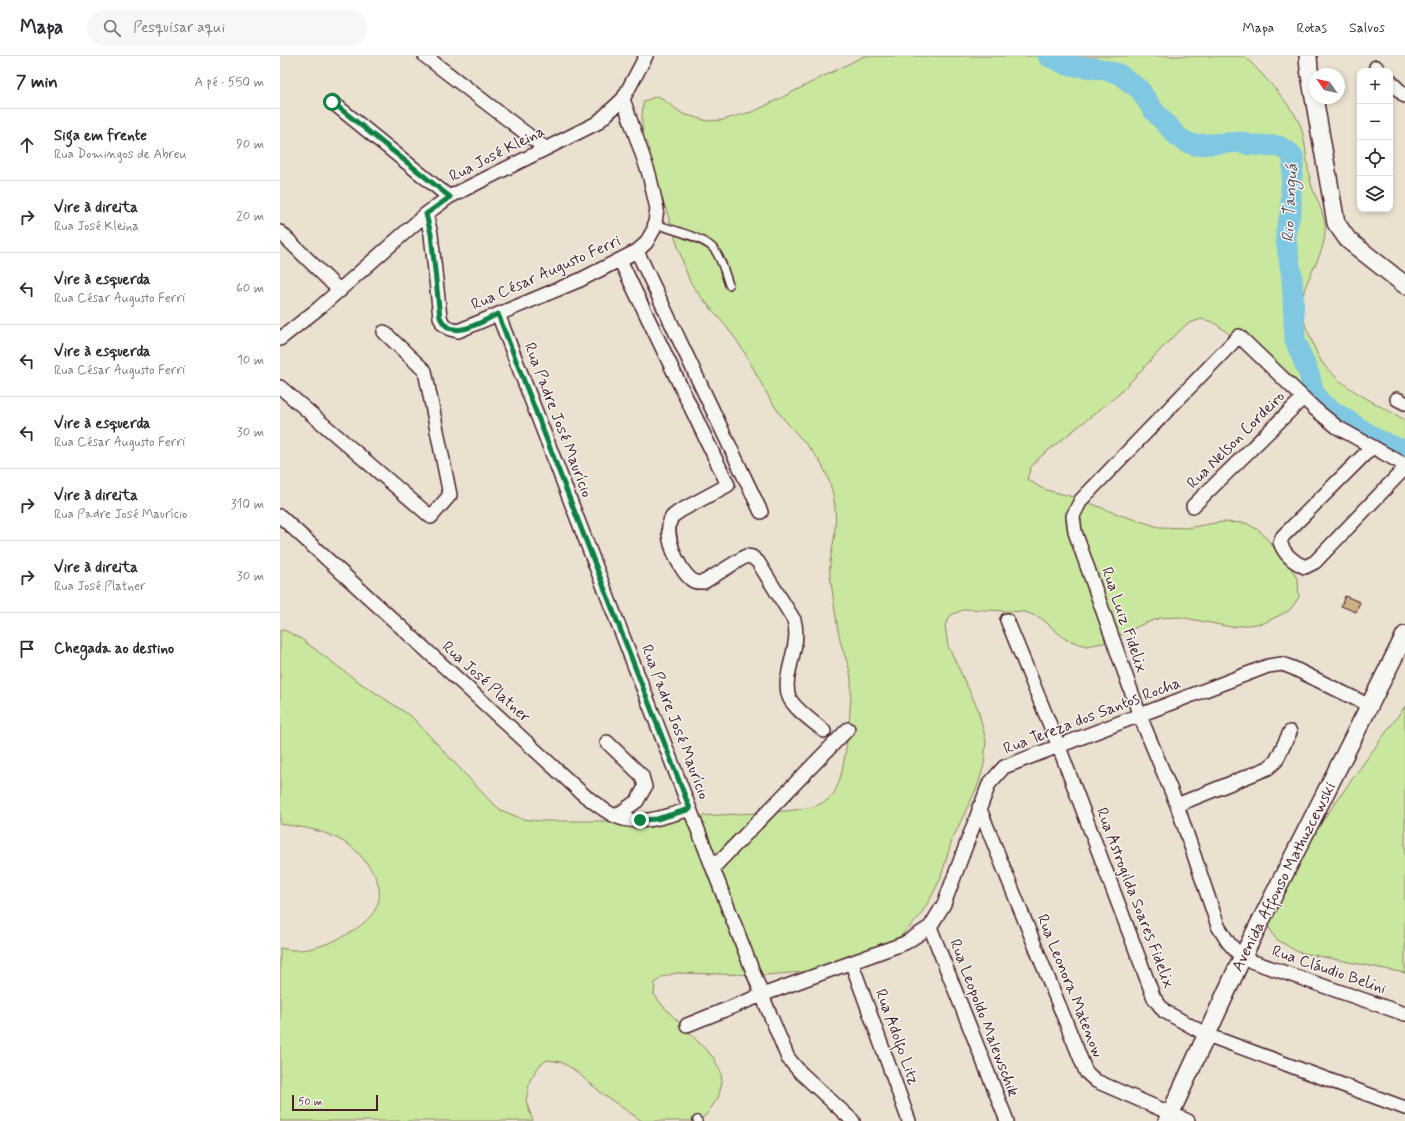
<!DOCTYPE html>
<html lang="pt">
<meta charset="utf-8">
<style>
:root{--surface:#fff;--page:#f7f7f7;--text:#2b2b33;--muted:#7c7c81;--line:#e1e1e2}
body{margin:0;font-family:Mynerve,sans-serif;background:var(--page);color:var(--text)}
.controls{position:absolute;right:12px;top:12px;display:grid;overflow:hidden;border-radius:8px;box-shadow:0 2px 6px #0003}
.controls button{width:36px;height:36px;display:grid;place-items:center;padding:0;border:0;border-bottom:1px solid var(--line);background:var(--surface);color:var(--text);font:20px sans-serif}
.compass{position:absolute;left:1029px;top:12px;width:36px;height:36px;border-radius:50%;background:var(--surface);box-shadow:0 2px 6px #0003;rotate:304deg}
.scale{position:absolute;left:12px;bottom:10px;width:86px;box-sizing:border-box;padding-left:4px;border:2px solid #4a1f2b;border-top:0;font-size:11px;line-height:14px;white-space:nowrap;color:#4a1f2b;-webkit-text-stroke:3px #f6f6f2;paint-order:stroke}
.stop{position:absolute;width:12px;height:12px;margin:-9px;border:3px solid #0b8043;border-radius:50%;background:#fff}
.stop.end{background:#0b8043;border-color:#fff;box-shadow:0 1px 4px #0008}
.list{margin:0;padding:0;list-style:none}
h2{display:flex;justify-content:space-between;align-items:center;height:52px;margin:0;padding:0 16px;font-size:17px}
h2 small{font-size:13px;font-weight:400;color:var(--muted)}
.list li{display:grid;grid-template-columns:26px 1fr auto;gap:12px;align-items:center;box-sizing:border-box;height:72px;padding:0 16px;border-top:1px solid var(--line)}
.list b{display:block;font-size:15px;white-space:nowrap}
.list p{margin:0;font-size:13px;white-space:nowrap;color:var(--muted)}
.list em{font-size:13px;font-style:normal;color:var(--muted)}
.icon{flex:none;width:22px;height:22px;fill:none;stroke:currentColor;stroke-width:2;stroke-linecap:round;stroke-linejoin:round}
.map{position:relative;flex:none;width:1125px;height:1065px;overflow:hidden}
header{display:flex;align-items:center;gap:24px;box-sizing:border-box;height:56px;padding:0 20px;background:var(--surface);border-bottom:1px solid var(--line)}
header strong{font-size:19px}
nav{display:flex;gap:22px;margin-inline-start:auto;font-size:14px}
.search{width:280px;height:36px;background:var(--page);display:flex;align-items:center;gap:10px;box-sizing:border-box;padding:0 14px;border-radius:22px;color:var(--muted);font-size:15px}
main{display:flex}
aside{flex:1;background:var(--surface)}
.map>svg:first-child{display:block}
</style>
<header>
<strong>Mapa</strong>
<div class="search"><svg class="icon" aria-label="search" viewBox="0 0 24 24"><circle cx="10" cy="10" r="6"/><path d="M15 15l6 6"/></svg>Pesquisar aqui</div>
<nav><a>Mapa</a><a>Rotas</a><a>Salvos</a></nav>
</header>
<main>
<aside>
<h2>7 min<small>A pé · 550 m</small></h2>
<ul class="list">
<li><svg class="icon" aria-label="ahead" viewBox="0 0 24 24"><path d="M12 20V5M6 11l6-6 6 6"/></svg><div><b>Siga em frente</b><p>Rua Domingos de Abreu</p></div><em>90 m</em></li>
<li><svg class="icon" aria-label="right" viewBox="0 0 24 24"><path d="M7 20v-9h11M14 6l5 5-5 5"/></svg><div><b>Vire à direita</b><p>Rua José Kleina</p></div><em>20 m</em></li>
<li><svg class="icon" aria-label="left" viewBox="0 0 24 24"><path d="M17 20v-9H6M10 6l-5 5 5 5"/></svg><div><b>Vire à esquerda</b><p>Rua César Augusto Ferri</p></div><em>60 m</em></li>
<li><svg class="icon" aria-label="left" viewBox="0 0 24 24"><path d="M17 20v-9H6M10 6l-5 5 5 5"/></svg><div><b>Vire à esquerda</b><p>Rua César Augusto Ferri</p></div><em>10 m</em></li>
<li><svg class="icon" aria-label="left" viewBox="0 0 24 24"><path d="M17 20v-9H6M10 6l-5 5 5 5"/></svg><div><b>Vire à esquerda</b><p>Rua César Augusto Ferri</p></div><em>30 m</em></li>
<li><svg class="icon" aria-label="right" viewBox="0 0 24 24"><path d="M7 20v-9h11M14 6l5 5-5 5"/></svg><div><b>Vire à direita</b><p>Rua Padre José Maurício</p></div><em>310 m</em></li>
<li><svg class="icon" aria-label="right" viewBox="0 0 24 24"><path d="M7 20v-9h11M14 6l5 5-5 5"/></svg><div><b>Vire à direita</b><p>Rua José Platner</p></div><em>30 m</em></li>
<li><svg class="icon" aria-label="arrive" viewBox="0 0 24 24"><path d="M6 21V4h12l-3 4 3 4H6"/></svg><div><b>Chegada ao destino</b></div></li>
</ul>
</aside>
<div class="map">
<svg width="1125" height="1065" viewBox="0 0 1125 1065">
<rect width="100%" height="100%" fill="#eae1d0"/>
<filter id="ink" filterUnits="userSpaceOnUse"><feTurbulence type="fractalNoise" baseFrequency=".025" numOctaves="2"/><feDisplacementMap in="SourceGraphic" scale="8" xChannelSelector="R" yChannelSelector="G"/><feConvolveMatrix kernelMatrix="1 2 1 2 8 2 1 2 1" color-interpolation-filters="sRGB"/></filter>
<g filter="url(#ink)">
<path fill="#cae79e" stroke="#8a8364" d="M584,0h381c16,18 48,49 56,71 6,19 5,40 11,60 5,14 15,31 13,46 -1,22 -17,41 -22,62 -3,13 1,30 7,41 3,8 7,18 11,25 19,27 57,43 84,59v46l-73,-35 -16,-11 -18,-17 -70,-70 -15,-11 -12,-3 -14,5 -21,20 -48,51 -78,62 -9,10 -4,12 16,10 34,9 43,17 39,12 27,1 35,-6 25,1 14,8 31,37 7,12 1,17 -9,13 -26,13 -33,4 -51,-10 -20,1 -17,6 -40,19 -17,3 -21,-7 -24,-21 -16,-6 -60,-3 -14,6 -6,10 3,21 30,63 8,32 -2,24 -6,20 -26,55 -12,40 -11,21 -10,16 -17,18 -16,12 -57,23 -64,5 -89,-2 -14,4 -7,6 -1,11 8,11 51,52 8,15 1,11 -4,15 -13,18 -8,5h-55l-38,-26 -31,-26 -12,-7 -14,-2 -8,6 -9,14 -4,21 7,20h-253v-173c19,5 38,0 56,-8 34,-16 59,-39 32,-75 -7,-9 -14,-18 -24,-23 -20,-12 -41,-15 -64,-18v-193l4,-1 16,8 56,42 56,37 78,84 11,9 21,9 19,2h66l169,-9c15,-2 32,-2 46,-9 4,-1 10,-7 12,-10 12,-18 18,-91 17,-114 -1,-13 -8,-26 -11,-39 -4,-19 -7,-45 -10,-65 -2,-16 5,-31 5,-47 2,-20 -2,-42 -12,-61 -11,-20 -30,-35 -43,-53 -17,-23 -27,-50 -43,-73 -14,-21 -33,-38 -47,-59 -8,-21 -14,-42 -21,-64 -12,-37 -34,-77 -25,-117l14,-5 25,18 25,7 14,-1 33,-9z
M1125,650v267l-107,-21 -22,-13 -7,-12 -1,-14 15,-33 52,-77z"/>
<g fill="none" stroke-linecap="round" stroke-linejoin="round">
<path stroke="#80c7e1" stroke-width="21" d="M768,0l19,9 34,4 18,5 21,16 13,20 25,27 8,5 9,3 46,-3 9,3 28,1 11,6 4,4v11l-2,19v25l-5,20v9l6,37 3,63 14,34 5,19 8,11 56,36 27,11"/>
</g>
<path fill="#cdaf81" stroke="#4a1f2b" d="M1065,540l15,6 -4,10 -15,-6z"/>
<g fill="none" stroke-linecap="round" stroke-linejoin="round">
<g stroke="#4a1f2b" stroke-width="10">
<path id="service" d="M375,168c15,5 47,13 58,24 8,9 12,25 16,37
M417,1064l1,1"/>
</g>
<g stroke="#4a1f2b" stroke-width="16">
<path id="minor" d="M145,0l120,92
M1096,11l3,4
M1110,25l15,15
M52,46l117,95
M146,158l5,20 9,83 3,7 7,5 8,2 122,-51 57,-29 9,-8 8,-14 3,-20 -8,-35 -26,-75
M0,176l60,59
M357,195l124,261
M340,204l108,225 -48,26c-3,2 -6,4 -8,6 -10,15 6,53 20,63 3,3 7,2 12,2l42,-26 6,1 6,5 36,58c8,26 -13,56 -5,77 4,11 26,26 35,34
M218,258l264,681 26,63 12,14 53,49
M0,283l39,-31 107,-94 23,-17 148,-74 26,-24 23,-43
M0,331l151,130 19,-22 -25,-124 -41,-39
M1117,343l8,4
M1092,391l-89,89 -3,6c4,12 13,20 25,25l10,-5 90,-94
M1125,409l-68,-38 -22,-18 -76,-73 -158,164 -8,16 2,16 65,184 37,89 41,121 10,16 14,16 163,56
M913,450l110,-108
M0,460l304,279c10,7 20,16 31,21 24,11 52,0 75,-7
M727,564l52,127 95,251 10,13 43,24 198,73
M327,686l35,34 3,11 -8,14 -21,15
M897,749l91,-37 8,-7 14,-29
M699,751l107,265 10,9 92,40
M433,812l135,-139
M650,871l77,194
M572,908l57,157
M407,969l75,-30 143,-52 25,-16 14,-23 45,-120 15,-17 264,-101 14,-2 11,4 77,38"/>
</g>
<g stroke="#4a1f2b" stroke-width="20">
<path id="tertiary" d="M1028,0l1,13 27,154 12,17 57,45
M887,1065l75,-163 163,-323"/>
</g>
<use href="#service" stroke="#f6f6f2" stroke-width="7"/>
<use href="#minor" stroke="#f6f6f2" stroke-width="13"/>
<use href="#tertiary" stroke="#f6f6f2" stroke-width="17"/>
</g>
</g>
<g fill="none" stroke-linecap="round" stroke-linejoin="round" filter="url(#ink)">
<path stroke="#0b8043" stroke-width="5" d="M52,46l118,95 -24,17 5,20 9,83c11,26 40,5 58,-3l192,495 -33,10 -17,1"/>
</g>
<g text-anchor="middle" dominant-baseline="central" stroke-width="3" stroke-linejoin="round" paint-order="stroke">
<g font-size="16" fill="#4a1f2b" stroke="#f6f6f2">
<text transform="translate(217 98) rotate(-27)">Rua José Kleina</text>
<text transform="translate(266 217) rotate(-24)">Rua César Augusto Ferri</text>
<text transform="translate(278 364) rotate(69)">Rua Padre José Maurício</text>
<text transform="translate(956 384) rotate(-45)">Rua Nelson Cordeiro</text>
<text transform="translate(844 564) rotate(71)">Rua Luiz Fidelix</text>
<text transform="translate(206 626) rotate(42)">Rua José Platner</text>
<text transform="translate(812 660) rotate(-21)">Rua Tereza dos Santos Rocha</text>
<text transform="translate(395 666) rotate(69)">Rua Padre José Maurício</text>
<text transform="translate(1004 821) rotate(-63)">Avenida Affonso Mathuzcewski</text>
<text transform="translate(855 842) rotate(69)">Rua Astrogilda Soares Fidelix</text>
<text transform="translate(1049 914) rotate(19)">Rua Cláudio Belini</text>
<text transform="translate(790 930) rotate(68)">Rua Leonora Matenow</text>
<text transform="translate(704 962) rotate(69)">Rua Leopoldo Malewschik</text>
<text transform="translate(617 981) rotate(70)">Rua Adolfo Litz</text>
</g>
<g font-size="17" font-style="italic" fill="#5a5162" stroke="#f6f6f2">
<text transform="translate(1010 147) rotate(-87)">Rio Tanguá</text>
</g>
</g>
</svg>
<div class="controls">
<button>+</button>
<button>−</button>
<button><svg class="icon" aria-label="locate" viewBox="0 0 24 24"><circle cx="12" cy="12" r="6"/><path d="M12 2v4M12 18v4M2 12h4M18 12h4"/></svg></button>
<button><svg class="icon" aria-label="layers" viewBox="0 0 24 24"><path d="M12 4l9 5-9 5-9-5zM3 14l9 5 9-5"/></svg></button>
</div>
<svg class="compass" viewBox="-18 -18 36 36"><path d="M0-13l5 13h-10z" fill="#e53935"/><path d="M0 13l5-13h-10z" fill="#7c7c81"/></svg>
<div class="scale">50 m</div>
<div class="stop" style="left:52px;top:46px"></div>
<div class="stop end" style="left:360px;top:764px"></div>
</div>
</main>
